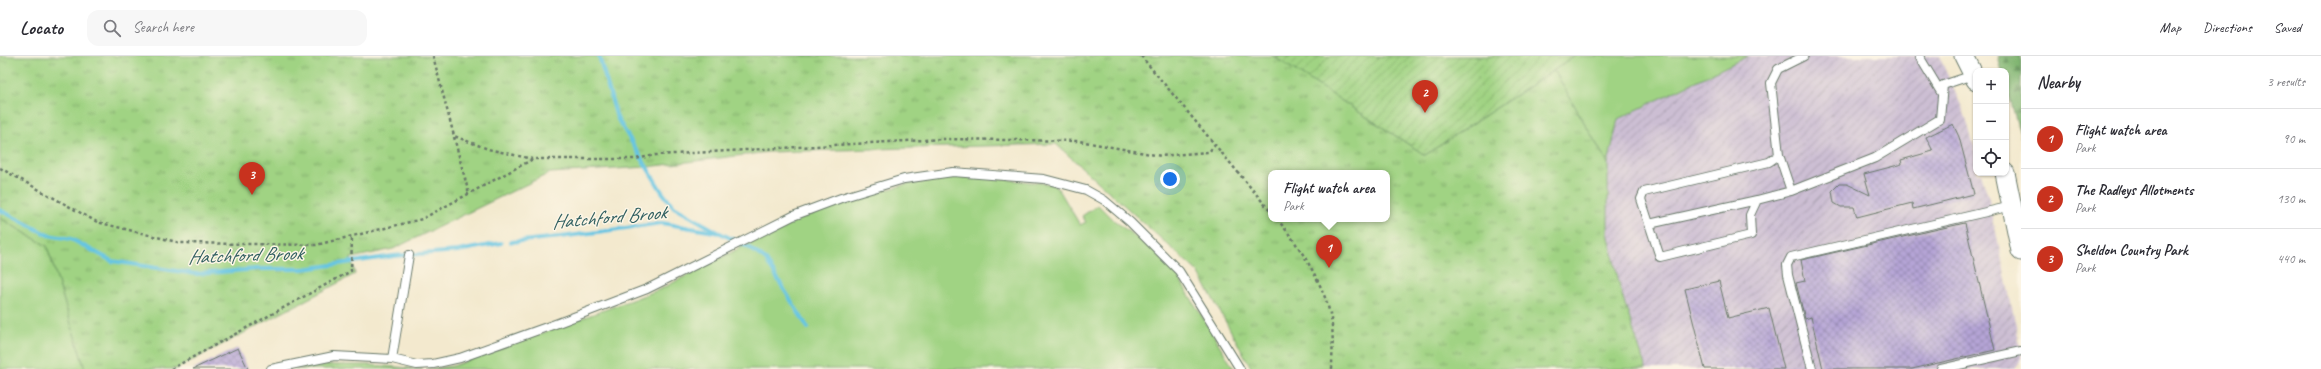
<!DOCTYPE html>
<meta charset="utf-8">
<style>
:root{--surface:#fff;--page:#f7f7f7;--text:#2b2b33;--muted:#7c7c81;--line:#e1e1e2;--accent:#c8321e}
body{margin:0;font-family:Caveat,sans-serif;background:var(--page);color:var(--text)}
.controls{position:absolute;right:12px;top:12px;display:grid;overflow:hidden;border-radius:8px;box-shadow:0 1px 3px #0004}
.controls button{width:36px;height:36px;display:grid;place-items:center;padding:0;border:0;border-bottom:1px solid var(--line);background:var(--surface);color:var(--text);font:20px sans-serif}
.you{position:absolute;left:1170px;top:123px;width:14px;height:14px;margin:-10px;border:3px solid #fff;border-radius:50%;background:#1a73e8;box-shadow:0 0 0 6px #1a73e833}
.badge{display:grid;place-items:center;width:26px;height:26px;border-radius:50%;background:var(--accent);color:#fff;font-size:13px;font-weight:700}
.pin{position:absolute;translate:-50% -33px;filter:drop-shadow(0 1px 2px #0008)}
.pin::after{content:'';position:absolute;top:21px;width:14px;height:12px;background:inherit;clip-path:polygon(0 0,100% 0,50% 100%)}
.popup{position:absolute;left:1268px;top:114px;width:122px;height:52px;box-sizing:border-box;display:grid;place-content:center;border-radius:8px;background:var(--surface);filter:drop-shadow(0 1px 3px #0005);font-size:13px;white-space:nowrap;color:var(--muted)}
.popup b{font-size:15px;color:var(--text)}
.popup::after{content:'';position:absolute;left:50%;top:100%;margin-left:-8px;border:8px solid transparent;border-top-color:var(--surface)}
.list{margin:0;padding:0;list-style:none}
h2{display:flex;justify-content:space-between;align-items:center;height:52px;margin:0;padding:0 16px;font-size:17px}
h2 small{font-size:13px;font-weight:400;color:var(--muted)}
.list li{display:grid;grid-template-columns:26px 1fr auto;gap:12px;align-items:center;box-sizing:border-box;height:60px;padding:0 16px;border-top:1px solid var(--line)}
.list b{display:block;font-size:15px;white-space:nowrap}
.list p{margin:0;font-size:13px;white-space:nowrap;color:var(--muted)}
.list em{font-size:13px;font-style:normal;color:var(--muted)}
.icon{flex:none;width:22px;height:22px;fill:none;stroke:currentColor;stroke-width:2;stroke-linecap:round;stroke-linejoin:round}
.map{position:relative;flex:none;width:2021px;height:313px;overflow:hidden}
header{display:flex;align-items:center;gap:24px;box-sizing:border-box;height:56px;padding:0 20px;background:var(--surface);border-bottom:1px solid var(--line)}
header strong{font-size:19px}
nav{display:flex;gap:22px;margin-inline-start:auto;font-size:14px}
.search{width:280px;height:36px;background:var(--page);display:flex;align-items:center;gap:10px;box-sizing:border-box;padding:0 14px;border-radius:12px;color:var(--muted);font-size:15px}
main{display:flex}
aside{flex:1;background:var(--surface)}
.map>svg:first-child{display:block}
</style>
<header>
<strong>Locato</strong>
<div class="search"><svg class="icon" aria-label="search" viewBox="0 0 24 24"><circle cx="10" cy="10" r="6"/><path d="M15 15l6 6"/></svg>Search here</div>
<nav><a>Map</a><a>Directions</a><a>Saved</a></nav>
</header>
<main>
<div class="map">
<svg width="2021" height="313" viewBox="0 0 2021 313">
<defs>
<pattern id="industrial-furrows" width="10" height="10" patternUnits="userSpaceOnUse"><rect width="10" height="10" fill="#ccbed3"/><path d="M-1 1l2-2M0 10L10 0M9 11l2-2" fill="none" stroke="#a59cac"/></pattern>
<pattern id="forest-firs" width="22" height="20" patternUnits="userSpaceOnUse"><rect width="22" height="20" fill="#80b571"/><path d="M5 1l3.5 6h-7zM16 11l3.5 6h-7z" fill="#68945e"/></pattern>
<pattern id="park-tufts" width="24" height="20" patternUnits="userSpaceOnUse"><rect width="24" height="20" fill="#a0d383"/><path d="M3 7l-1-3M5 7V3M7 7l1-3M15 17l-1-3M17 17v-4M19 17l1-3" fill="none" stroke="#82ac6c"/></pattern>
<pattern id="garden-furrows" width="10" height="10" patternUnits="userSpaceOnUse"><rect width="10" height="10" fill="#a0d383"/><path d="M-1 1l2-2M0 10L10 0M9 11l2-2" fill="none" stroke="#82ac6c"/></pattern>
<pattern id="building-cross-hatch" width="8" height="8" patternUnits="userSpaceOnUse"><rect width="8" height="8" fill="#b5a4d6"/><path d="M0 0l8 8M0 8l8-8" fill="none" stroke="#9387ae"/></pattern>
</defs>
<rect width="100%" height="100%" fill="#fcf5e5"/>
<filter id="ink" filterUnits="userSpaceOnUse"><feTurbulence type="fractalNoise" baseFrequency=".025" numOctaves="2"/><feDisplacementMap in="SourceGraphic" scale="8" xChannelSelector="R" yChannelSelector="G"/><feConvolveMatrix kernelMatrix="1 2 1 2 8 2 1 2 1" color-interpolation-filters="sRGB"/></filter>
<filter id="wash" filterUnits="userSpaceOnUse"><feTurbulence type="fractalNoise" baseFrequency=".012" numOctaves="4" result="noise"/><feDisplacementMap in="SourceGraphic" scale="16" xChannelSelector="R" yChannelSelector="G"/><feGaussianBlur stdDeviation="0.9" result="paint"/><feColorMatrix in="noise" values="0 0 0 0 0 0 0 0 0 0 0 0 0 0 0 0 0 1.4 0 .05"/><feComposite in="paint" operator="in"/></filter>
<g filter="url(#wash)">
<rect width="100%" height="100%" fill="#f3e9ce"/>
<path fill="url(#industrial-furrows)" d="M1748,0h191l26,58 11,40v19h5l8,26 32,151v11l-7,8h-368l-25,-77 -13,-59v-69l10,-45z"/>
<path fill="#a0d383" stroke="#60885c" d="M1575,0h173l-130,63 -10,45 -54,-94z
M956,121h26l69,7 7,4 22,37 6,-3 -4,-6 16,-11 13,13 44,34 22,23 57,94h-807l26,-3 208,-77 119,-62 55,-22 72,-21z
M0,162l47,28 38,123h-85z
M320,309h50l53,4h-128z"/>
<path fill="url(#forest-firs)" stroke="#507952" d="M1998,0h23v82l-15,-54v-13h-4z"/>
<path fill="url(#park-tufts)" stroke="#60885c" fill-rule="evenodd" d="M0,0h1273l152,99 129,-85 54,94v69l13,59 25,77h-394l-54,-97 -142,-128 -288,8 -121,15 -97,6 -157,76 -42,9 4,16 -179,95h-91l-38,-123 -47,-28zM1271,117h116v46h-116z"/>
<path fill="url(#garden-furrows)" stroke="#60885c" d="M1273,0h302l-150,99z"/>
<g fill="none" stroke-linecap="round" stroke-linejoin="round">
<path stroke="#65c5e3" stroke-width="4" d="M599,0l18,62 45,74 12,15 42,24
M0,154l48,25 23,4 41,22 84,13 62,-5h46l90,-13 64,-5 43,-8
M511,186l50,-5 101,-14 58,10 28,14 18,13 42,68"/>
</g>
<g id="blocks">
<path fill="url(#building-cross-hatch)" d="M1953,68l6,13 15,57 -61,15 -1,-6 -55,14 -3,-10h-13l-7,-4 -2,-12 7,-7h8l23,11 -6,-21 38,-10 -1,-4 32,-9 -7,-14z
M1965,167l30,127 -83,19h-89l-12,-52 -6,2 -9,-36 9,-2 -4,-21z
M1719,225l9,37 41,-10 15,61h-79l-20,-80z
M238,292l10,21h-55z"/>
</g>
</g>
<g filter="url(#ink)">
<use href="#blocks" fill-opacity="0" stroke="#69796a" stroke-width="1"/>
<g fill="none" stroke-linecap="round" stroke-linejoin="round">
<g stroke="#69796a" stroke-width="10">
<path id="service" d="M1804,0l-26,13 -7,14 8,72 -10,7 -125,30 -3,7 19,58 91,-22 -1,-20 7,-15 34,-9 84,-33 65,-39 3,-34 30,-10
M1919,0l23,38
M1779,99l12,36
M1649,168l108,-24
M392,303l17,-104
M271,313l63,-13 58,3 25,6 16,-1 27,-6 98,-35 89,-34 146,-73 48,-18 63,-19 49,-7 91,7 42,11 18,10 26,22 49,49 61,98
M1812,313l-24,-94 -1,-10 4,-8 221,-51
M1941,313l80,-18"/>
</g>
<g stroke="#69796a" stroke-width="21">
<path id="tertiary" d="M1964,0l12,24
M2005,117l16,78"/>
</g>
<path stroke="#69796a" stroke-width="2.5" stroke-dasharray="3 3" stroke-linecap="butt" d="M433,0l21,80 34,13 44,10
M1141,0l130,156
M454,81l15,57
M0,112l97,54 84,21 135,2 106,-26 111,-60h102l21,-4 286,-16 137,2 82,15 48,-4 6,-8
M1277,163c22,26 48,66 54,100 3,16 1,34 1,50
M171,313l180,-98 1,-34"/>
<use href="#service" stroke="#fff" stroke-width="8"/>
<use href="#tertiary" stroke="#fff" stroke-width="19"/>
</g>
</g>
<g text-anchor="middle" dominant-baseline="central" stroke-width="3" stroke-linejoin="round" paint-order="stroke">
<g font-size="20" font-style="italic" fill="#305f60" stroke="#fcf5e5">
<text transform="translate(609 161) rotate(-5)">Hatchford Brook</text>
<text transform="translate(245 199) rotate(-2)">Hatchford Brook</text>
</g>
</g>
</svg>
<div class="controls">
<button>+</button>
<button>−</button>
<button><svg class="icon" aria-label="locate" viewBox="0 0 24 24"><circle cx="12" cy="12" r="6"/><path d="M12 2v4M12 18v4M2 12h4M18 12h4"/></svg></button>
</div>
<div class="you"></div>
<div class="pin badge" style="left:1329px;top:212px">1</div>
<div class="popup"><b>Flight watch area</b>Park</div>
<div class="pin badge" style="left:1425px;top:57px">2</div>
<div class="pin badge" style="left:252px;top:139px">3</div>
</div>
<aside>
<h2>Nearby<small>3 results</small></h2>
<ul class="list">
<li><span class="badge">1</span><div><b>Flight watch area</b><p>Park</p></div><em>90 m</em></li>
<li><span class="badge">2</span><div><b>The Radleys Allotments</b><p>Park</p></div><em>130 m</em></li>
<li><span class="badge">3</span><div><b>Sheldon Country Park</b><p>Park</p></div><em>440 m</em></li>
</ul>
</aside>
</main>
